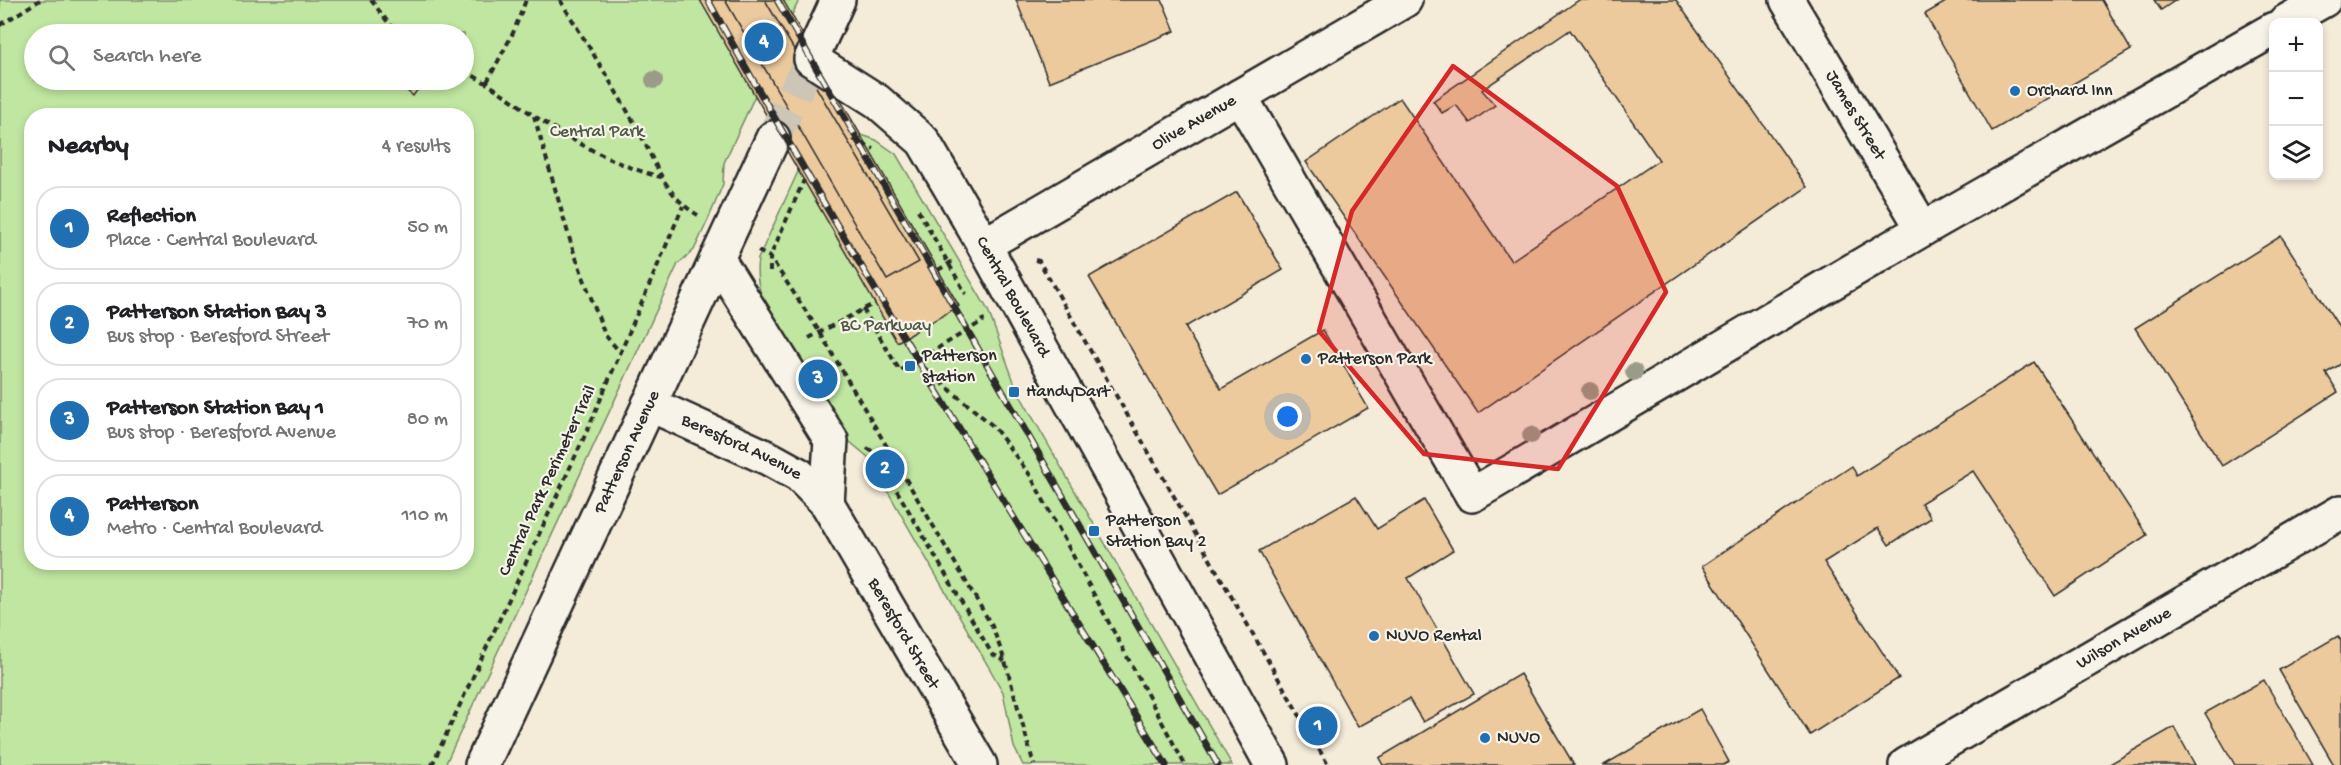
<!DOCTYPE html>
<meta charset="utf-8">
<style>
:root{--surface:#fff;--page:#f6f6f6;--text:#202124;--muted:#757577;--line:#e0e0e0;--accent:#1f6fb2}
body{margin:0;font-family:"Gochi Hand",sans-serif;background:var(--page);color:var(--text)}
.controls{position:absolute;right:18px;top:18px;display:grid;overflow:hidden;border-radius:12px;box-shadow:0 3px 9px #0003}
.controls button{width:54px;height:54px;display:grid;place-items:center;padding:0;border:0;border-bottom:2px solid var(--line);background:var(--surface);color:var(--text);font:30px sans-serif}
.you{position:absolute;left:1288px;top:417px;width:21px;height:21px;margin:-15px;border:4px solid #fff;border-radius:50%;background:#1a73e8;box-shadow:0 0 0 9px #1a73e833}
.badge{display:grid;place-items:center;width:39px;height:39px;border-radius:50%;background:var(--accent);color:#fff;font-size:20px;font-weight:700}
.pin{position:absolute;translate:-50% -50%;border:3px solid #fff;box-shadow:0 2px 6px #0006}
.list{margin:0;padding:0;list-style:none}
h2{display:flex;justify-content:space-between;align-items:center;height:78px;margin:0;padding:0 24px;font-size:26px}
h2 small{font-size:20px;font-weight:400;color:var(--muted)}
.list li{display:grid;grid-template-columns:39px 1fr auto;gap:18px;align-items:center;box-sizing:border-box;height:84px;margin:0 12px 12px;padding:0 12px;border:2px solid var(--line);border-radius:24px}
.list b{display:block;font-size:22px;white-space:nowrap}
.list p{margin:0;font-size:20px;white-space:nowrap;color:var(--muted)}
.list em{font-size:20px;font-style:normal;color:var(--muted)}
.icon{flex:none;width:33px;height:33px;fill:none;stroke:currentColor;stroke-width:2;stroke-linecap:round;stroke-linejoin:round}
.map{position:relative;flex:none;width:2341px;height:765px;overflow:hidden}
.search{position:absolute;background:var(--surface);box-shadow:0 3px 9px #0003;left:24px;top:24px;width:450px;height:66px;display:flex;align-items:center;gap:15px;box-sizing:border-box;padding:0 21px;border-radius:33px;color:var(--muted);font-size:22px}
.panel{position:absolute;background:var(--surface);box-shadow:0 3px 9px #0003;left:24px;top:108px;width:450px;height:462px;border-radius:24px}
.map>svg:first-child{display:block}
</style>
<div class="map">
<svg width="2341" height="765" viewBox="0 0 2341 765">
<rect width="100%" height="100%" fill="#f5ebd9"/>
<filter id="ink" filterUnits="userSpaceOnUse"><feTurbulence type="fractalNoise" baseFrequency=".0167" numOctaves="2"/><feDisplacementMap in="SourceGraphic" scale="12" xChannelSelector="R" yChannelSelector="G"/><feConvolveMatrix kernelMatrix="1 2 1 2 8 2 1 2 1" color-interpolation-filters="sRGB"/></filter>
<g filter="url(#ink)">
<path fill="#c0e6a1" stroke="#768866" stroke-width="1.5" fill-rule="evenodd" d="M0,0h799l-75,163 -1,21 -15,36 -14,30 -16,14 -233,501h-445zM34,34h430v46h-430zM32,116h434v446h-434z
M856,133l20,7 20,14 92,156 29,80 215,375h-209l-9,-18 -11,-55 -135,-235 -24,-20 -77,-126c-7,-18 -12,-32 -9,-52l49,-107z"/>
<path fill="#ecca9e" stroke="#2b2b2b" stroke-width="1.5" d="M700,0h83l176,306 -62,36z
M725,0h40l154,262 -32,18z
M1016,0h146l13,31 -126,51z
M1579,0h97l131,187 -329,226 -172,-251 94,-64 111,163 148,-101 -89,-130 -88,60 13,15 -25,18 -14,-18 -14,8 -9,-12z
M1949,0h153l29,50 -139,81 -67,-117z
M2154,0h22l-15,10z
M414,80l7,5 -8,11 -7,-6z
M1237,192l46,78 -98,57 36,62 102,-59 45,78 -151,87 -128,-218z
M2281,236l60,94v34l-15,9 12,19 -116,74 -87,-138z
M2034,362l113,173 -92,61 -82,-125 -52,32 10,15 -42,27 -11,-17 -54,34 75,116 -89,57 -108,-169 150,-100 5,10z
M1356,496l21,33 47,-29 29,50 -45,28 66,116 -51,28 -14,-23 -51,28 -99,-176z
M2338,636l3,5v124h-7l-55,-95z
M1520,674l54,91h-191l-4,-7z
M2264,680l49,85h-78l-30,-52z
M1700,709l29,53 -6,3h-119z
M2174,727l21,38h-87z"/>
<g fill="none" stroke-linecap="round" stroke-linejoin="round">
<path stroke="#cdc5b6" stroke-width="33" stroke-dasharray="33 16" stroke-linecap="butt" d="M773,138l38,-79"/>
<g stroke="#2b2b2b" stroke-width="38">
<g id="minor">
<path id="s1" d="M838,0l-27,59 66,42 46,40 61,104 288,520"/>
<path id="s2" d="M1787,0l136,229"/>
<path d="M2285,22l39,-22"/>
<path d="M1240,96l232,399 451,-266 351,-200"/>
<path id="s3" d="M984,245l421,-245"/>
<path d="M717,258l114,182 -4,63"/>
<path id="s4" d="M649,404l121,55 29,16 28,28 153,262"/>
<path id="s5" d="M482,765l291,-627"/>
<path id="s6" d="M1906,765l435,-253"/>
</g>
</g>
<path stroke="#2b2b2b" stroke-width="4" stroke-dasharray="6 4.5" stroke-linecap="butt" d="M371,0l19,25 13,9
M560,0c26,42 52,84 76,126 18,32 28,70 62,89
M0,25l40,-25
M464,71c25,12 46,28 69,44 38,25 83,51 128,62
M487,82l26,-49 13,-33
M534,116l38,131 33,88 15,17
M853,139l21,10
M918,210l48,84
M758,251l12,6 49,74 173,295 13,35 29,104
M1035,260l4,1 289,504
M938,270l15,-9
M770,272v-15l34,-77
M863,309l37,62 83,-50 -1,-3
M809,338l66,-35
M916,361l77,65 37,49 155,290
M867,448l8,5 117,201 13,7
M432,765l155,-334 96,-225"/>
<use href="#minor" stroke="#f7f3e8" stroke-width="33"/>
<g stroke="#2b2b2b" stroke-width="7">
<path id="rail" d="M708,0c144,260 303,512 458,765
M777,0l441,765"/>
</g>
<use href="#rail" stroke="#f7f3e8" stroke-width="4.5" stroke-dasharray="14" stroke-linecap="butt"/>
</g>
<g fill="#9a9b89">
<circle cx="654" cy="80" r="9"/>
<circle cx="1634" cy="372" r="9"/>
<circle cx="1590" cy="391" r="9"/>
<circle cx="1531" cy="435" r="9"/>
</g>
</g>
<path fill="#d62828" fill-opacity="0.2" stroke="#d62828" stroke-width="4.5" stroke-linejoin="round" d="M1453,66l164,120 49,106 -108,177 -134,-15 -105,-123 33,-120z"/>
<g fill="#1f6fb2" stroke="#f7f3e8" stroke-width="2">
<circle cx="2015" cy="91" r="6"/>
<circle cx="1306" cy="359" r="6"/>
<rect x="904" y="360" width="12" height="12" rx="3"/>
<rect x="1008" y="386" width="12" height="12" rx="3"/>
<rect x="1088" y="525" width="12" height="12" rx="3"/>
<circle cx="1374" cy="636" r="6"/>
<circle cx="1485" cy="738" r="6"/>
</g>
<g text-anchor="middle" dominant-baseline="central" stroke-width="4.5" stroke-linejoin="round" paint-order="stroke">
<g font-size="18" fill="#2b2b2b" stroke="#f7f3e8" text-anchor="start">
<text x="2027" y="91">Orchard Inn</text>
<text x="922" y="356">Patterson<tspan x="922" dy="21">station</tspan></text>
<text x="1318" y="359">Patterson Park</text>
<text x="1026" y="392">HandyDart</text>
<text x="1106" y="521">Patterson<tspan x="1106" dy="21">Station Bay 2</tspan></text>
<text x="1386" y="636">NUVO Rental</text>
<text x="1497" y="738">NUVO</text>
</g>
<g font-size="18" fill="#2b2b2b" stroke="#f7f3e8">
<text stroke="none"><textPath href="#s2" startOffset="134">James Street</textPath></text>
<text stroke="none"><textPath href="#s3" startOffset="243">Olive Avenue</textPath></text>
<text stroke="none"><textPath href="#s1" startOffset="384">Central Boulevard</textPath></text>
<text stroke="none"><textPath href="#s4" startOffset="102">Beresford Avenue</textPath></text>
<text stroke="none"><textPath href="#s5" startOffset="345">Patterson Avenue</textPath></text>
<text transform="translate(548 481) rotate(-65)">Central Park Perimeter Trail</text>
<text stroke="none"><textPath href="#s4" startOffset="357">Beresford Street</textPath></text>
<text stroke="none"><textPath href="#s6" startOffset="252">Wilson Avenue</textPath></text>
</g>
<g font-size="18" fill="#505a48" stroke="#f7f3e8">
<text x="597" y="132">Central Park</text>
<text x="886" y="326">BC Parkway</text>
</g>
</g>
</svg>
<div class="controls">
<button>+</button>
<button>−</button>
<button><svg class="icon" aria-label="layers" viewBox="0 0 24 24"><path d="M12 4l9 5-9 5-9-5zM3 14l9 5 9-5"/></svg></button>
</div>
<div class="you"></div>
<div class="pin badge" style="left:1318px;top:726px">1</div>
<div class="pin badge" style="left:885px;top:469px">2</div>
<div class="pin badge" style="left:818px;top:379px">3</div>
<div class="pin badge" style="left:764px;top:42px">4</div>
<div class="search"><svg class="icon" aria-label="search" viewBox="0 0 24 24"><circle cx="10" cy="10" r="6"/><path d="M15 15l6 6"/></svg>Search here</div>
<section class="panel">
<h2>Nearby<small>4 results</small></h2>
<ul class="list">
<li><span class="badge">1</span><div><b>Reflection</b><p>Place · Central Boulevard</p></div><em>50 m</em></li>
<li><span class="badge">2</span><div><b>Patterson Station Bay 3</b><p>Bus stop · Beresford Street</p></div><em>70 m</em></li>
<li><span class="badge">3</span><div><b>Patterson Station Bay 1</b><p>Bus stop · Beresford Avenue</p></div><em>80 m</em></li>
<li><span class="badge">4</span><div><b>Patterson</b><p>Metro · Central Boulevard</p></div><em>110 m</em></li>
</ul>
</section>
</div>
